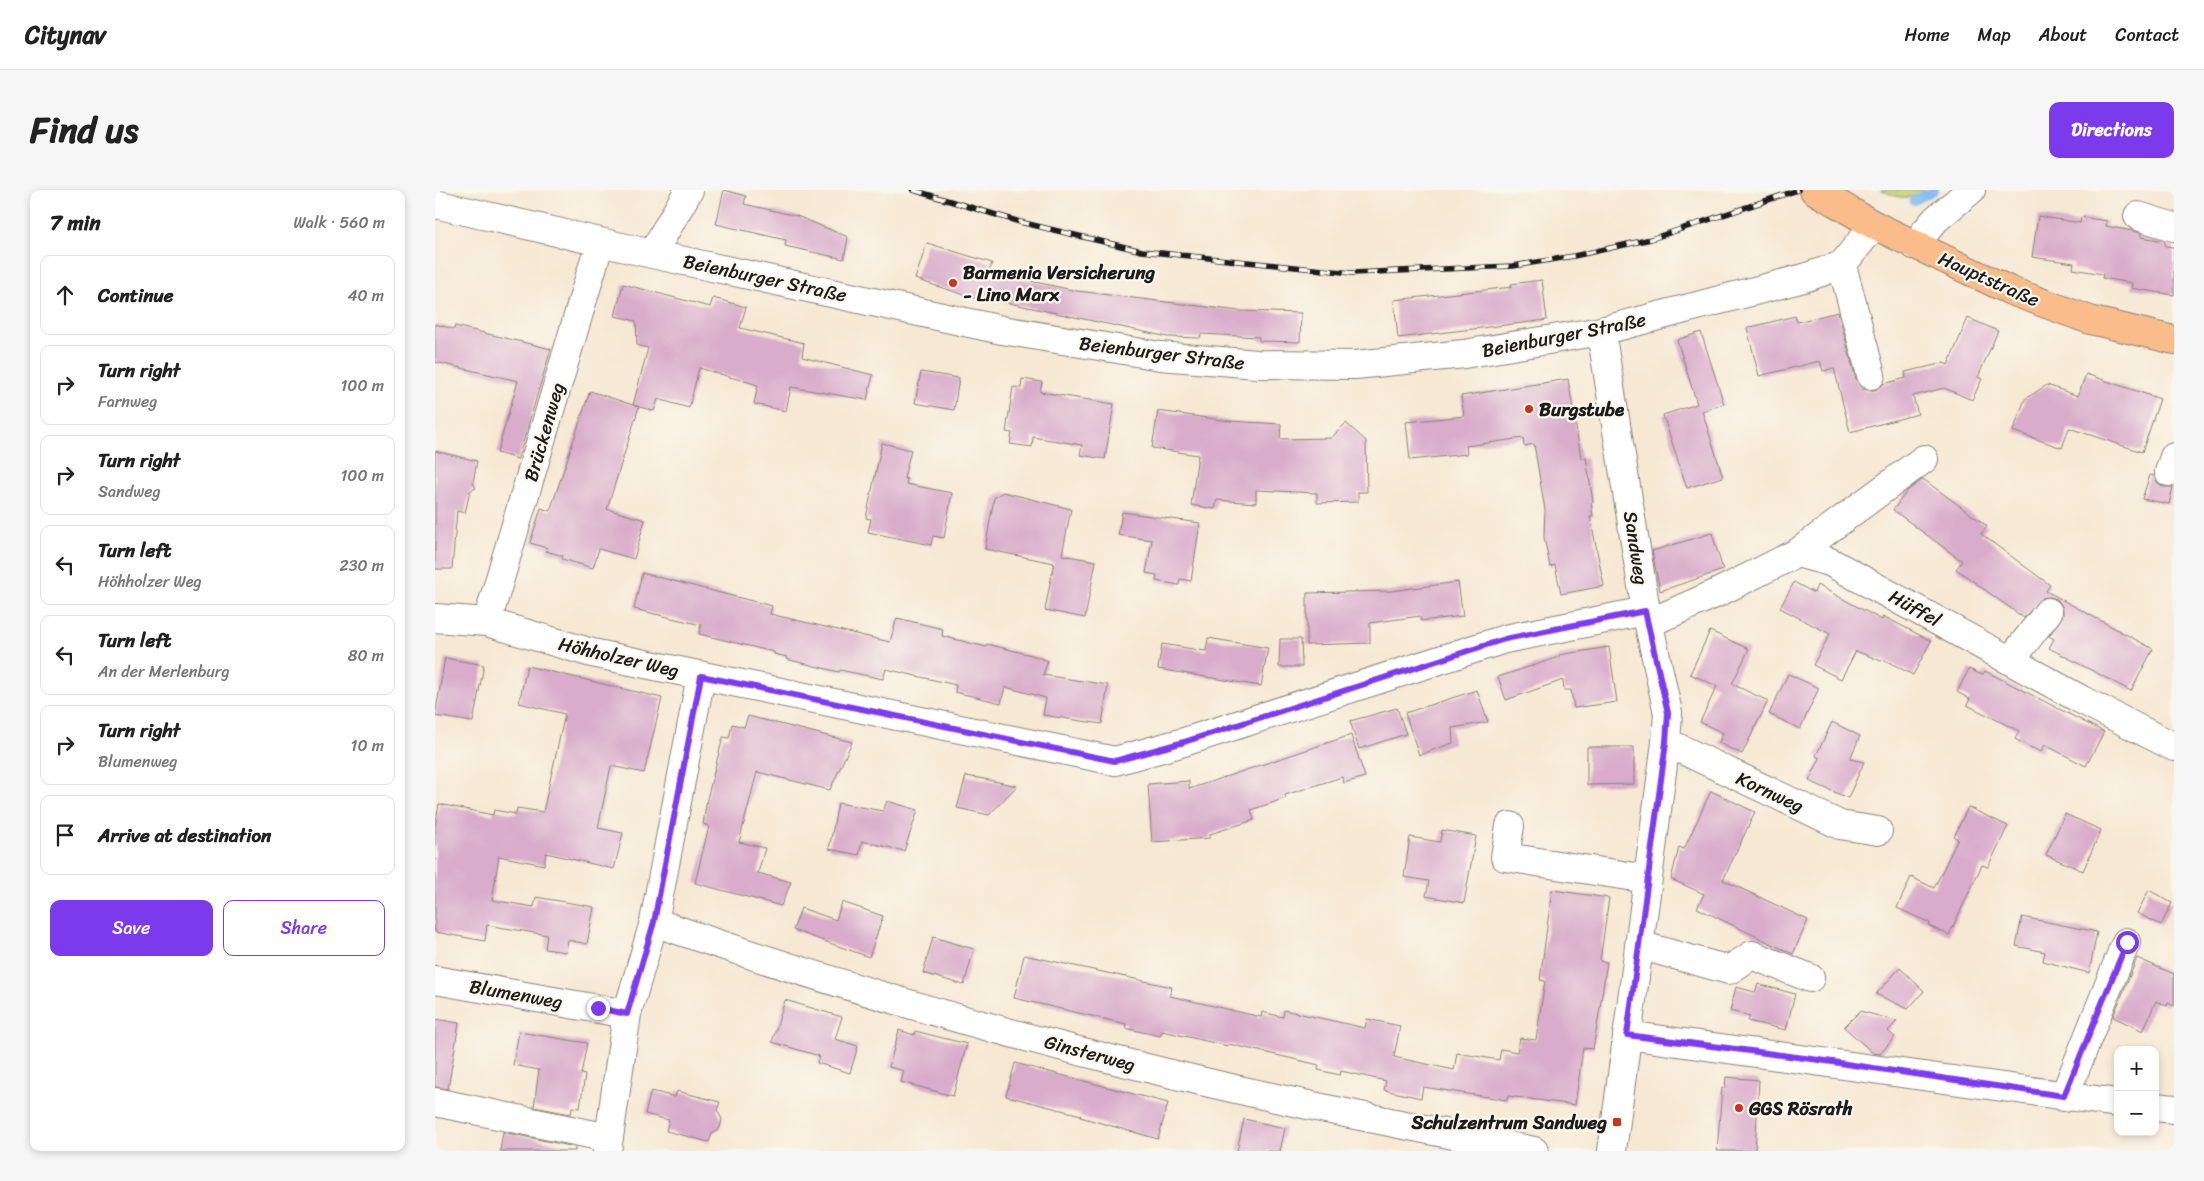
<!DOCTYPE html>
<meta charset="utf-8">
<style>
:root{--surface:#fff;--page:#f6f6f6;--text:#222;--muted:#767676;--line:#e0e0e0;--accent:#7c3aed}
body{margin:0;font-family:Sriracha,sans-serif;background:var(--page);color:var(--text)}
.controls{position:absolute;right:15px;bottom:15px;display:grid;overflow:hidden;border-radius:10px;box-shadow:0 2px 8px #0003}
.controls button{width:45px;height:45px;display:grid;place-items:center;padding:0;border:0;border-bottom:1px solid var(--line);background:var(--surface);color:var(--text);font:25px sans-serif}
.stop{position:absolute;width:15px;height:15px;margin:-11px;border:4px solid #7c3aed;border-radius:50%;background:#fff}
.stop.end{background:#7c3aed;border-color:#fff;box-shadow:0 1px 5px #0008}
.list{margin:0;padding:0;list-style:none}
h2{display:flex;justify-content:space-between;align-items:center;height:65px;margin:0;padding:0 20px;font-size:21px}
h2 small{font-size:16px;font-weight:400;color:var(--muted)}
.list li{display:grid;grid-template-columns:32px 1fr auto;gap:15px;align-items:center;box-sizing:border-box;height:80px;margin:0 10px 10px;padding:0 10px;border:1px solid var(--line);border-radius:10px}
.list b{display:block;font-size:19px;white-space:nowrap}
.list p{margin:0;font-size:16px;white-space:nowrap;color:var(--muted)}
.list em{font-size:16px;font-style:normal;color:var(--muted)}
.actions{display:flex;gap:10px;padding:15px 20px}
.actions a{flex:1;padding:11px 0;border:1px solid var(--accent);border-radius:10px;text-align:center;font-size:18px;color:var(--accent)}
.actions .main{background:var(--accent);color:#fff}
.icon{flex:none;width:28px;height:28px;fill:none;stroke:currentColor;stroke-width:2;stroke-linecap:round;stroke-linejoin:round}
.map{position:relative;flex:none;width:1739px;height:961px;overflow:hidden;border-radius:10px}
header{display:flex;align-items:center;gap:30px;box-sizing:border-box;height:70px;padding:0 25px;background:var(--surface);border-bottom:1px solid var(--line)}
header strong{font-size:24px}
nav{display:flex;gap:28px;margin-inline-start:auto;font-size:18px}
.intro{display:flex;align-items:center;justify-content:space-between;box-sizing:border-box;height:120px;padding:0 30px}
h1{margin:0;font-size:35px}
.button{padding:12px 22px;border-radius:10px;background:var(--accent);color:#fff;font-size:18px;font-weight:700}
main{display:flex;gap:30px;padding:0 30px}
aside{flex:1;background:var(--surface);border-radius:10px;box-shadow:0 2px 8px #0003}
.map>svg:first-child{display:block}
</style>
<header>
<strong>Citynav</strong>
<nav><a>Home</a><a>Map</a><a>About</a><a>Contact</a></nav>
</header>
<div class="intro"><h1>Find us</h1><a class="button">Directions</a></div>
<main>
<aside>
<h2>7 min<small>Walk · 560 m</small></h2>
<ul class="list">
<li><svg class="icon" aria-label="ahead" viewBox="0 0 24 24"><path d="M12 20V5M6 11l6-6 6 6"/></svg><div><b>Continue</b></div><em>40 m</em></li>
<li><svg class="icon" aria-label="right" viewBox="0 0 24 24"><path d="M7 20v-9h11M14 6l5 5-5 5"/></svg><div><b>Turn right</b><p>Farnweg</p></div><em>100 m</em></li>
<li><svg class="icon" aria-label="right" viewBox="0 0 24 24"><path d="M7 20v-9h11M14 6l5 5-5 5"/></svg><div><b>Turn right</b><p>Sandweg</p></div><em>100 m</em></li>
<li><svg class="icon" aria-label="left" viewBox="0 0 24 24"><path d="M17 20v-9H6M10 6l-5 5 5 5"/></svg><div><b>Turn left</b><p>Höhholzer Weg</p></div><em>230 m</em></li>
<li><svg class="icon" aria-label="left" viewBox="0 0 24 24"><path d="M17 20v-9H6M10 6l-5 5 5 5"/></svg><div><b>Turn left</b><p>An der Merlenburg</p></div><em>80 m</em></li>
<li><svg class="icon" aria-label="right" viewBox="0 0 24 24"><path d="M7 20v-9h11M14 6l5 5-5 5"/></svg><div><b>Turn right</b><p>Blumenweg</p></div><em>10 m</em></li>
<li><svg class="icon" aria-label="arrive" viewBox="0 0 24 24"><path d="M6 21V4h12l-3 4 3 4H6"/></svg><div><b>Arrive at destination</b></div></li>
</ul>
<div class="actions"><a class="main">Save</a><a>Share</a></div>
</aside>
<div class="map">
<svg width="1739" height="961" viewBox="0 0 1739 961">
<rect width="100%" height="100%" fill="#fbf7ec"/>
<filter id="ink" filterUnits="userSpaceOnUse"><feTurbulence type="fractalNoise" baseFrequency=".02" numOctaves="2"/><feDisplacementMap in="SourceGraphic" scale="10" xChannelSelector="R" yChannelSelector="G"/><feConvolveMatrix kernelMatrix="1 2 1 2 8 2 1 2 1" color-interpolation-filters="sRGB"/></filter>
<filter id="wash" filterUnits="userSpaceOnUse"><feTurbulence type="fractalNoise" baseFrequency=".0096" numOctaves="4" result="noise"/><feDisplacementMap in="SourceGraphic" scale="20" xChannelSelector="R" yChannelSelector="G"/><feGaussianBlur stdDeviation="1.12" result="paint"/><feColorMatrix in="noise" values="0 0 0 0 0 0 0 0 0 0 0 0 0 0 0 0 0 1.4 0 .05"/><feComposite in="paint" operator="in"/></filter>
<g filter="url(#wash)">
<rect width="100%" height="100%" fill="#f6e8d3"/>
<path fill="#bfce70" stroke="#6e7546" d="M1446,0h47c-20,10 -27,10 -47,0z"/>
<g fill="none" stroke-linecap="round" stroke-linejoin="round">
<path stroke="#7bb8ee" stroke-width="9" d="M1478,11l22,-11"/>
</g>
<g id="blocks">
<path fill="#d8acca" d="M289,0l22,6 -2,8 53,12 51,21 -4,22 -59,-13 1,-6 -70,-16z
M1603,26l42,7 1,-6 26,4 -1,5 27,5 8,2v4l24,4v5l9,1v48l-43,-7 1,-5 -30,-5 1,-4 -30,-5 1,-6 -42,-6z
M492,53l65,20 -3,9 88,19 162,20 62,2 -1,29 -41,-1v-4l-58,-3 -1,4 -32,-1 -187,-40 -1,3 -65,-21z
M1107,90l5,40 -149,18 -4,-38 118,-13 -1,-3z
M188,94l87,23 3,-9 33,9 -6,21 64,15 -2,14 71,18 -6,25 -76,-13 -5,24 -32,-7 4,-19 -59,-17 -10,40 -31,-9 -4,12 -21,-6 6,2 -32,102 38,11 -11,39 -35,-10 -6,19 -31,-9 1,-3 -17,-5 1,-3 -17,-5 11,-35 9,3 40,-120 43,14 15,-57 -11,-3 -1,-24 -21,-5z
M1403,122l18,67 6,10 5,1h8l8,-6 23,-6 -1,-6 39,-9 4,2 20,-47 30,13 -20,46 4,2 -10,21 -28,-12 -31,8 5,18 -68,18 -16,-64 -11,3 -3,-10 -61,15 -12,-48 48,-12 2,6z
M0,134l19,5 1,-3 96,23 -33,110 -21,-6 21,-72 -83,-19z
M1266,142l23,72 -22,7 21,66 -36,11 -24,-73 34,-11 -20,-64z
M486,182l38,6 -5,32 -39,-7z
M1651,184l74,25 -18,53 -73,-24 -7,20 -49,-17 12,-32 22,-14 31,11z
M587,189l20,3 -2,10 74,12 -9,55 -25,-4 2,-10 -49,-8 -1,10 -22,-3 2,-11 -6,-1 7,-45 8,1z
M1133,189l13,79 5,-1 7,45 -2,1 2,13h-3l14,70 -43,8 -6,-29 -5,2 -6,-30 1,-27 -11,-66 -10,2 -1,-8 -57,8 1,8 -57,6 -4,-38 58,-6 -3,-20z
M723,221l71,10 52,3 -1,15 51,-1 15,-15 20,18 1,51h-9v10l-41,1v-10l-61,-3v13l-39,-3 -2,9 -24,-4 7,-50 -46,-7z
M447,253l29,7 -7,28 3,1 -1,5 46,9 -8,45 -11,-2 -2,9 -63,-13 3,-13 -5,-1z
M0,261l42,10 -4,22 3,5 -6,3 -5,22 -8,-2 -5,58h-17z
M1715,285l4,1 4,7 6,4h9l-4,17 -27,-5z
M1488,289l64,47 -6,8 69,51 -4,6 107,58 -22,42 -82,-43 5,-9 -5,-3 14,-21v-8l-6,-8 -7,-2 -8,1 -18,20 -68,-49 6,-8 -69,-51 14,-19z
M568,302l68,17 -9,46 34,6 -11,57 -40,-8 9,-47 -69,-14 9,-51z
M687,322l78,11 -9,58 -11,-2 -1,6 -23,-4 1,-6 -11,-2 6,-33 -34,-5z
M1277,343l11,37 -63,21 -8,-40z
M207,383l130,33 -2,8 120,28 7,-24 46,11 -1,7 44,11 1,-3 48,12 13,5 -5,14 65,10 -6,39 -59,-9 3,-17 -41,-11 -4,16 -46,-11 1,-7 -70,-16 -3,10 -43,-9 -1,2 -53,-13 1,-2 -13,-3v-2l-75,-18 2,-9 -67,-16z
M1023,392l5,34 -42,5 -1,-5 -50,7v20l-63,2v-52l84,-2z
M1359,392l20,11 3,-8 65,35 1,-4 48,25 -18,34 -30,-16 -2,2 -25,-10 -15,28 -28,-14 17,-31 -50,-26z
M1275,441l39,18 -17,35 36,17 -26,53 -23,-11 4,-10 -23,-11 17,-36 -27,-12z
M773,448l60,10 -7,38 -103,-17 4,-25 44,7z
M845,449h21l1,28h-23z
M1174,457l8,55 -43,6 -3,-18h-7l-1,-10 -57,20 -8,-23 61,-20v-2z
M10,468l39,7 -11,57 -38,-6z
M92,476l135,32 -18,75 -33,-7 -13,62 25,5 -9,36 -68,-16 -2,12 -45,-9 -7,44 42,7 2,-10 58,10 -7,37 -19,-4 -2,12 -21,-3 2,-14 -60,-10 -2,16 -50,-9v-105l4,-23 54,11 1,-5 22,4 1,-6 26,4 22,-98 -46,-11z
M1534,479l11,5h3l2,-3 119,61 -18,34 -41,-21 -4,7 -13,-6 -13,-7 4,-8 -52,-26 3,-6 -13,-7z
M1353,484l31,14 -19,41 -31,-15z
M1042,500l11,32 -36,6 1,15 -34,12 -14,-42z
M962,518l9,26 -47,15 -9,-28z
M313,526l104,26 -22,48 -73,-18 -18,70 26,6 -7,25 33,9 -10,24 -86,-23 14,-57 -6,-2 4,-25 16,-62 6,1 3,-14 12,3z
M1397,532l28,14 -10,23 14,3 -16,36 -39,-17 11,-23 -4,-2z
M916,545l14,42 -21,6 -2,-6 -57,18 1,3 -35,12 3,10 -44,14v4l-58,4 -4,-58 41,-3v8z
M1152,557h47v37l-47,1z
M531,586l18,3 33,7 -28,29 -32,-7z
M1276,601l44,21 -32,68 85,40 -15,34 -96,-46 7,-14 -33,-15 8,-32 5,2z
M452,611l31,9 -14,41 -42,-10 -3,14 -30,-6 9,-46 45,8z
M1533,617l40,19 -20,41 -6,-2 -33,70 -20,-9 1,-3 -33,-15 14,-31 23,11 24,-49 -4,-2z
M1630,624l36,16 -18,41 -37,-16z
M1007,640l34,6 -12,67 -38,-7 3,-15 -25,-4 6,-40 30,5z
M1117,700l57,8 -9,63 7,1 -9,58 -5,29 -10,-1 -8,57 -67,-9 -1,4 -84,-13 -2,11 -37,-8 2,-9 -45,-10 -1,4 -22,-5 1,-5 -90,-21 -1,2 -66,-15 -2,5 -35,-8 1,-4 -112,-26 10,-43 148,32 -2,9 91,21 1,-5 21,5 1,-7 81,18 2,-9 33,7 -6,31 60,13 3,-17 42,7 2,-11 16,3 3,-14 16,2 9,-59 -5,-1z
M1714,700l23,13 -11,22 -24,-12z
M407,712l41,14 -14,41 -76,-27 8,-22 35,12z
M1587,727l75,15 -8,41 -46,-12 2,-9 -29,-6z
M498,747l41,12 -10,36 -41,-12z
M1702,768l37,16v32l-6,-3 -1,3 -11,-5 -13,30 -30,-14z
M1465,778l24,23 -16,18 -32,-15z
M1323,794l37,10 -9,36 -38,-9 2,-5 -20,-5 6,-24 19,5z
M350,810l57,17 -7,22 23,7 -8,27 -33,-10 2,-7 -47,-14z
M1425,821l37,10 -9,10 7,6 -15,17 -7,-1 -29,-26z
M0,829l24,4 -11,66 -13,-2z
M464,840l15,5 1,-4 52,13 -14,52 -52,-14 3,-11 -15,-4z
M84,842l68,11 -6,31 4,1 -5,33 -8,-1 -1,7 -37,-7 5,-37 -26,-5z
M580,873l153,40 -10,36 -78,-22 1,-2 -75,-19z
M1291,887l33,3 -4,71h-38l5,-63h3z
M216,901l24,6 2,-6 43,11 -3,8 5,9 -2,9 -8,6 -3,8 -43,-11 3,-11 -24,-6z
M809,929l41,9 -5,23h-43z
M68,942l72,15v4h-75z"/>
</g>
</g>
<g filter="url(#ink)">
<use href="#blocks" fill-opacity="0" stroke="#898278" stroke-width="1"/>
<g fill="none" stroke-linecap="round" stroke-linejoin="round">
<g stroke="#898278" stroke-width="30">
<path id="minor" d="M0,14l217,50 350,76 158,26 97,8 98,1 109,-11 137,-23 203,-53 38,-13 32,-40
M1703,26l36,11
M1479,55l22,-26 35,-29
M217,64l37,-64
M1407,75l29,110
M1166,141l45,280 22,102 -2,29 -54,409
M1734,282l5,-15
M1362,363l127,-94
M0,428l52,4 105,31 523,108 69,-19 321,-103 141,-28
M52,432l113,-380
M1214,433l68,-30 80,-40 33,9 250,137 94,48
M1576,470l37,-48
M1231,552l174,83 38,6
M1075,636l-5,31 143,22
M219,732c156,54 316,103 477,142 134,34 268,60 403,87
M1204,755l90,25 23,-15 58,23
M0,790l192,34
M1192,845l491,68
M1629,907l62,-155
M0,912l174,36
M1720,917l19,2
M172,961l20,-137 27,-92 47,-246"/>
</g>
<g stroke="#898278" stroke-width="30">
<path id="major" d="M1379,0l60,35 137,66 79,29 84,20"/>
</g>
<use href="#minor" stroke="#fff" stroke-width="28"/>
<use href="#major" stroke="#f9bc8a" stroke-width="28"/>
<g stroke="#1c1c1c" stroke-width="5.5">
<path id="rail" d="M478,0l107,32 122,29 210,22 161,-7 61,-10 77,-17 147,-49"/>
</g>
<use href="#rail" stroke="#fbf7ec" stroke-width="4" stroke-dasharray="11" stroke-linecap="butt"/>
</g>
</g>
<g fill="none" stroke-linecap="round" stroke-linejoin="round" filter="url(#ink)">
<path stroke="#7c3aed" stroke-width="6" d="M163,818l29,6 27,-92 47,-246 414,85 69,-19 321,-103 140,-28 23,102 -2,29 -39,293 185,24 252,37 63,-154"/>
</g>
<g fill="#c8321e" stroke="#fbf7ec" stroke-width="2">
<circle cx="518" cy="93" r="5"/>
<circle cx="1094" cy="219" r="5"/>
<circle cx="1304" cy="918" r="5"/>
<rect x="1177" y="927" width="10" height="10" rx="2.5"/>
</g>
<g text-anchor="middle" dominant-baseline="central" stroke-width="4.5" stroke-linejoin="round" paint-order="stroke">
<g font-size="19" font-weight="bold" fill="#1c1c1c" stroke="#fbf7ec" text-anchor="start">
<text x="528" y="82">Barmenia Versicherung<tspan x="528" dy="22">- Lino Marx</tspan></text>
<text x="1104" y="219">Burgstube</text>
<text x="1314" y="918">GGS Rösrath</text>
<text x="1172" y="932" text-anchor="end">Schulzentrum Sandweg</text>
</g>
<g font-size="19" fill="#1c1c1c" stroke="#fbf7ec">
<text transform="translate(330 88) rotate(12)">Beienburger Straße</text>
<text transform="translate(1554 89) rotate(24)">Hauptstraße</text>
<text transform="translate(1129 145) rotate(-11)">Beienburger Straße</text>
<text transform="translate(727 163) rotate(7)">Beienburger Straße</text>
<text transform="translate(109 242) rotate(-74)">Brückenweg</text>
<text transform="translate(1201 358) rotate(81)">Sandweg</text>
<text transform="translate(1480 418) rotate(29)">Hüffel</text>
<text transform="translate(184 467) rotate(13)">Höhholzer Weg</text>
<text transform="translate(1335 602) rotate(25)">Kornweg</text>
<text transform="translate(81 804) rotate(10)">Blumenweg</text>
<text transform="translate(655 863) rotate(15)">Ginsterweg</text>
</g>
</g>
</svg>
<div class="controls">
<button>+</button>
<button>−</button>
</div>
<div class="stop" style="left:1692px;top:752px"></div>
<div class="stop end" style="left:163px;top:818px"></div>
</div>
</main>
